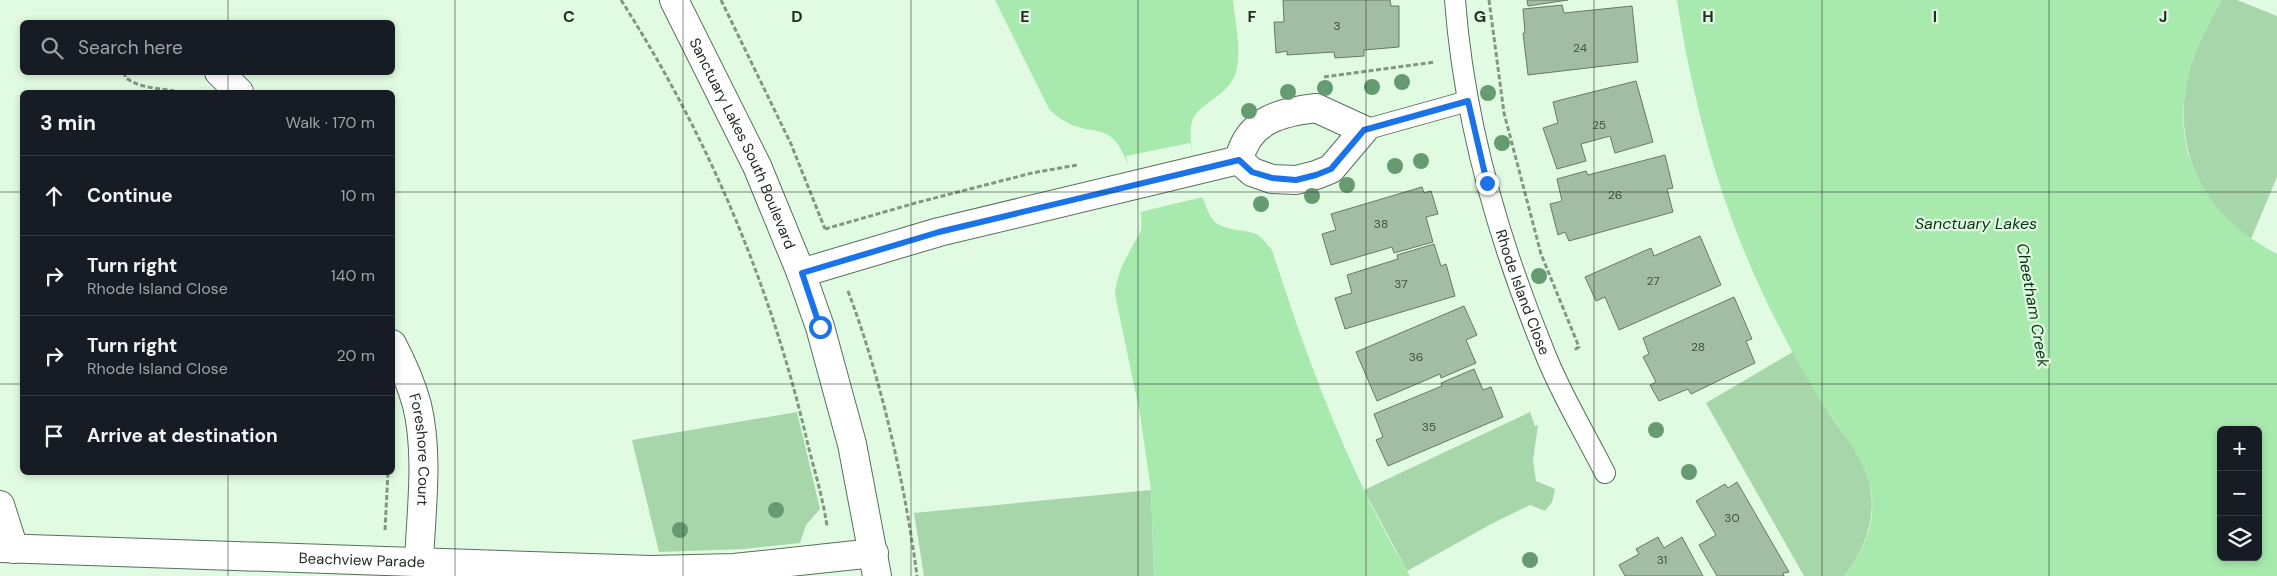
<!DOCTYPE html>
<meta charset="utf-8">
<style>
:root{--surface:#171b24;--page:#20242c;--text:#f1f3f6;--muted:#9ea1a6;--line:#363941}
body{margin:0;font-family:"DM Sans",sans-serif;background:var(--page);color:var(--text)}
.controls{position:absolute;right:15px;bottom:15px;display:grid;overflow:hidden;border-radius:8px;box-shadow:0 2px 8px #0003}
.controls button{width:45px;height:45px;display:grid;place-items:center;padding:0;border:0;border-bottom:1px solid var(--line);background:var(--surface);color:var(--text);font:25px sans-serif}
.stop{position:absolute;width:15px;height:15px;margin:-11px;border:4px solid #1a73e8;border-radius:50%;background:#fff}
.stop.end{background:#1a73e8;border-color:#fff;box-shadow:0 1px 5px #0008}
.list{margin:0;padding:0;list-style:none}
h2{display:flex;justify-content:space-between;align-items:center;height:65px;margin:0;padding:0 20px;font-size:21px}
h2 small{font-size:16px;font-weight:400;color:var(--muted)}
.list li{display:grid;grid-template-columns:32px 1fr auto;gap:15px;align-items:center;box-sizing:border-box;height:80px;padding:0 20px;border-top:1px solid var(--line)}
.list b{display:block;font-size:19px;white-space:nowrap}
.list p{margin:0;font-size:16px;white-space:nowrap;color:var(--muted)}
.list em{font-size:16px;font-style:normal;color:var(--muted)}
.icon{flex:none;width:28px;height:28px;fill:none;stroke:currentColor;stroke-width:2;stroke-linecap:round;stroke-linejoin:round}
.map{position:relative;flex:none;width:2277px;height:576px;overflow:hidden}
.search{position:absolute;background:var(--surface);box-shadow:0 2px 8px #0003;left:20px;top:20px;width:375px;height:55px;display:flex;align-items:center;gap:12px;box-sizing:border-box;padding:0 18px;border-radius:8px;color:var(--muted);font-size:19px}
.panel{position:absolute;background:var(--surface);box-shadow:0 2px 8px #0003;left:20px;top:90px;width:375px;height:385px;border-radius:8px}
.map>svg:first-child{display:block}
</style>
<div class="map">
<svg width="2277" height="576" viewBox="0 0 2277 576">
<rect width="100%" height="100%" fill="#e0fbe1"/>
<path fill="#a7d6aa" d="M2221,0h16l40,16v161l-26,62c-55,-35 -79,-104 -62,-166 6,-26 20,-49 32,-73z
M1793,352c13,21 24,42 37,63 10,15 22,28 30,44 22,40 11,83 -16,117h-40l-98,-173z
M797,412l23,97 -14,16 -6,18 -56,6 -85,3 -27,-112z
M1530,412l5,14 3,-1 -5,35 3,21 19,8 -3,13 -7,9 -15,-6 -37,18 -86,48 -43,-81z
M1151,490l3,86h-230l-10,-63z"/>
<path fill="#a8e9ad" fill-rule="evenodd" d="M995,0h238c2,22 9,50 3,72 -7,22 -28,27 -41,43 -13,16 6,89 18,105 9,11 31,9 43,14 6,3 11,10 16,16 36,112 77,224 138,326h-256l-3,-86 -11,-76 -25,-120c2,-19 8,-31 17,-47 2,-5 8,-12 9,-17 4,-18 -14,-83 -30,-93 -10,-8 -21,-6 -33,-10 -11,-3 -21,-10 -29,-18z
M1677,0h544c-12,24 -26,47 -32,73 -21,80 17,144 88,181v322h-433c21,-26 34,-58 26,-91 -7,-27 -24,-47 -39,-69 -17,-26 -34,-54 -48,-82 -56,-105 -88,-217 -106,-334zM2221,430h37v127h-37z"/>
<path fill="#e0fbe1" d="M1190,143l13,54 -63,15 -14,-56z"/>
<path fill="#a3bda4" stroke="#637c65" d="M1283,0h107l1,6h8v41l-35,3v6l-29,2 -1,-6 -47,3v-4l-11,2 -2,-31h10z
M1527,0h41l-40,6z
M1562,5l2,8 68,-7 6,56 -110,13 -5,-42h2l-2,-24z
M1636,81l17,61 -38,11 -5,-17 -29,8 5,17 -29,8 -14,-41 15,-5 -5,-21z
M1665,155l8,33 -6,1 6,23 -104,29 -4,-9 -7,3 -8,-31 12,-3 -5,-22 29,-8 2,4z
M1422,187l2,6 7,-2 7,23 -12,3 7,25 -39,11 -2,-6 -61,18 -9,-31 14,-4 -5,-16z
M1700,236l21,49 -102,45 -14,-33 -9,4 -11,-24 66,-29 3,8z
M1434,244l7,22 5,-2 9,32 -110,33 -10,-31 17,-5 -5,-18 51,-16 -1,-4z
M1734,297l18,42 -6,2 9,22 -64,31 -3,-5 -29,12 -9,-16 6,-3 -13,-25 6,-3 -6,-16z
M1464,306l13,29 -11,5 10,23 -35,15 -1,-4 -63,27 -21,-49z
M1474,369l9,21 8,-3 12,30 -115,49 -12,-26 7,-3 -9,-23 68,-28 -1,-3z
M1737,482l52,90 -6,1 1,3h-67l-18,-31 17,-10 -20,-34 29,-17 3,4z
M1658,537l6,11 18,-11 21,39h-78l-6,-11 20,-11 -3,-5z"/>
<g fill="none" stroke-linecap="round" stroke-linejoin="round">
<g stroke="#58705a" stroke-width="22">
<g id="lane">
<path id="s1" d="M1455,0c9,121 43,239 89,351 16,42 41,82 61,122"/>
<path d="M1364,130l104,-29"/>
</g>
</g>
<g stroke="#58705a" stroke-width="30">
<g id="street">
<path d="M219,72l20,20"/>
<path d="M1316,108l48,22 -33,39 -15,6 -20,5 -24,-1 -20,-7 -13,-12c9,-40 42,-48 77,-52z"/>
<path d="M801,273l138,-41 300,-72"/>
<path id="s2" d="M392,344c10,19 19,39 25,61 12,50 4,106 2,157"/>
<path d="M0,505l14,44"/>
<path id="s3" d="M0,548l651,22 83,-2 140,-15"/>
</g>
</g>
<g stroke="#58705a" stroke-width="30">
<g id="secondary">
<path id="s4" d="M674,0l83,166 44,107 19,54 32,117 25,132"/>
</g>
</g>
<path stroke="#839684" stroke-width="3" stroke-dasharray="5 2.5" stroke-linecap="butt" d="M621,0c87,136 151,288 187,445 7,27 15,54 19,81
M721,0l70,144 34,85
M1489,0l15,113 37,141 38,93 -5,3
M125,72v5c14,12 37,11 54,15
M1324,77l111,-15
M825,229l94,-27 113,-29 45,-8
M848,291c33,87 57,193 69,285
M385,530l3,-58"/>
<use href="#lane" stroke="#fff" stroke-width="20"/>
<use href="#street" stroke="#fff" stroke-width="28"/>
<use href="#secondary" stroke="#fff" stroke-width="28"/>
</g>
<g fill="#669b71">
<circle cx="1402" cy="82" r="8"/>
<circle cx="1372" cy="87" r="8"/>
<circle cx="1325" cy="88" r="8"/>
<circle cx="1288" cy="92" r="8"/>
<circle cx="1488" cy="93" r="8"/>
<circle cx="1249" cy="111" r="8"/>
<circle cx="1502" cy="143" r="8"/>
<circle cx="1421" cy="161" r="8"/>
<circle cx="1395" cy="166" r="8"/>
<circle cx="1347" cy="185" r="8"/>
<circle cx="1312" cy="196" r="8"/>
<circle cx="1261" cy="204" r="8"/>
<circle cx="1539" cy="276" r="8"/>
<circle cx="1656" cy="430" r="8"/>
<circle cx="1689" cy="472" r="8"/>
<circle cx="776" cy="510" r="8"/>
<circle cx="680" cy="530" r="8"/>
<circle cx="1530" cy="560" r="8"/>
</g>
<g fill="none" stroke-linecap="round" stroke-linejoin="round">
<path stroke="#1a73e8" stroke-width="6" d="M820,327l-18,-54 137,-41 300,-72 13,12 20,6 24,2 20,-5 15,-6 33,-39 104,-29 19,82"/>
</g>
<path fill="none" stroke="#222c22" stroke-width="1" stroke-opacity="0.55" d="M228,0v22M455,0v576M683,0v576M911,0v576M1138,0v576M1366,0v576M1594,0v576M1822,0v576M2049,0v576M228,72v20M0,192h22M392,192h1885M0,384h22M392,384h1885M228,472v104"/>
<g text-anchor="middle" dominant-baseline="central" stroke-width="4.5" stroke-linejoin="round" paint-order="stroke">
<g font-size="12" fill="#425042">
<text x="1337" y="26">3</text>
<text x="1580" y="48">24</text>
<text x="1599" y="125">25</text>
<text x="1615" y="195">26</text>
<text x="1381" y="224">38</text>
<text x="1653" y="281">27</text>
<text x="1401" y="284">37</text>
<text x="1698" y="347">28</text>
<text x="1416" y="357">36</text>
<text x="1429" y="427">35</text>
<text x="1732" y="518">30</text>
<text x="1662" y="560">31</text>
</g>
<g font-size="15" fill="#222c22" stroke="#e0fbe1">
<text stroke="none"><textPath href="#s4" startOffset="159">Sanctuary Lakes South Boulevard</textPath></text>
<text stroke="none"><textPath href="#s1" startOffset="301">Rhode Island Close</textPath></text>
<text stroke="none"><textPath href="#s2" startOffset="111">Foreshore Court</textPath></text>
<text stroke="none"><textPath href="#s3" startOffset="362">Beachview Parade</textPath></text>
</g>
<g font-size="16" font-style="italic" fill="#04340e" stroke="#e0fbe1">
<text x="1976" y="223">Sanctuary Lakes</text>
<text transform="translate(2033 305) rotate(80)">Cheetham Creek</text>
</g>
</g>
<g font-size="16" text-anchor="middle" font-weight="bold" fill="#222c22" stroke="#e0fbe1" stroke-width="4.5" stroke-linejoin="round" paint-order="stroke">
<text x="569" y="22">C</text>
<text x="797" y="22">D</text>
<text x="1025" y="22">E</text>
<text x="1252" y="22">F</text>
<text x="1480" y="22">G</text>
<text x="1708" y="22">H</text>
<text x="1935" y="22">I</text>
<text x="2163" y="22">J</text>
</g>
</svg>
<div class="controls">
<button>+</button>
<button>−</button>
<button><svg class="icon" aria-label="layers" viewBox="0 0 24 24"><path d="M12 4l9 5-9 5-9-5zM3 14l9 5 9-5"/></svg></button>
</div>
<div class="stop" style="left:820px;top:327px"></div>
<div class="stop end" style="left:1487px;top:183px"></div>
<div class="search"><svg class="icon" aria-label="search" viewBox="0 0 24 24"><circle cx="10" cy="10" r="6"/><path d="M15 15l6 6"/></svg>Search here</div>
<section class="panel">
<h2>3 min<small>Walk · 170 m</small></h2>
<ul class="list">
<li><svg class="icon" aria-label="ahead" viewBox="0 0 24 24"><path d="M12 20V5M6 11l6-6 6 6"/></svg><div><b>Continue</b></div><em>10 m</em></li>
<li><svg class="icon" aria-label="right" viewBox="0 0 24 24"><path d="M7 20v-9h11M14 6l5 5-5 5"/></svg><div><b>Turn right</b><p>Rhode Island Close</p></div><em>140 m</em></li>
<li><svg class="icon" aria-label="right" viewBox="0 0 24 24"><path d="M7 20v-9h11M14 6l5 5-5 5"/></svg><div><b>Turn right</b><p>Rhode Island Close</p></div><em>20 m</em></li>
<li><svg class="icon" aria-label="arrive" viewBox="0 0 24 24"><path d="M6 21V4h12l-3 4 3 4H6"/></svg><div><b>Arrive at destination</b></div></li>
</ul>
</section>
</div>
